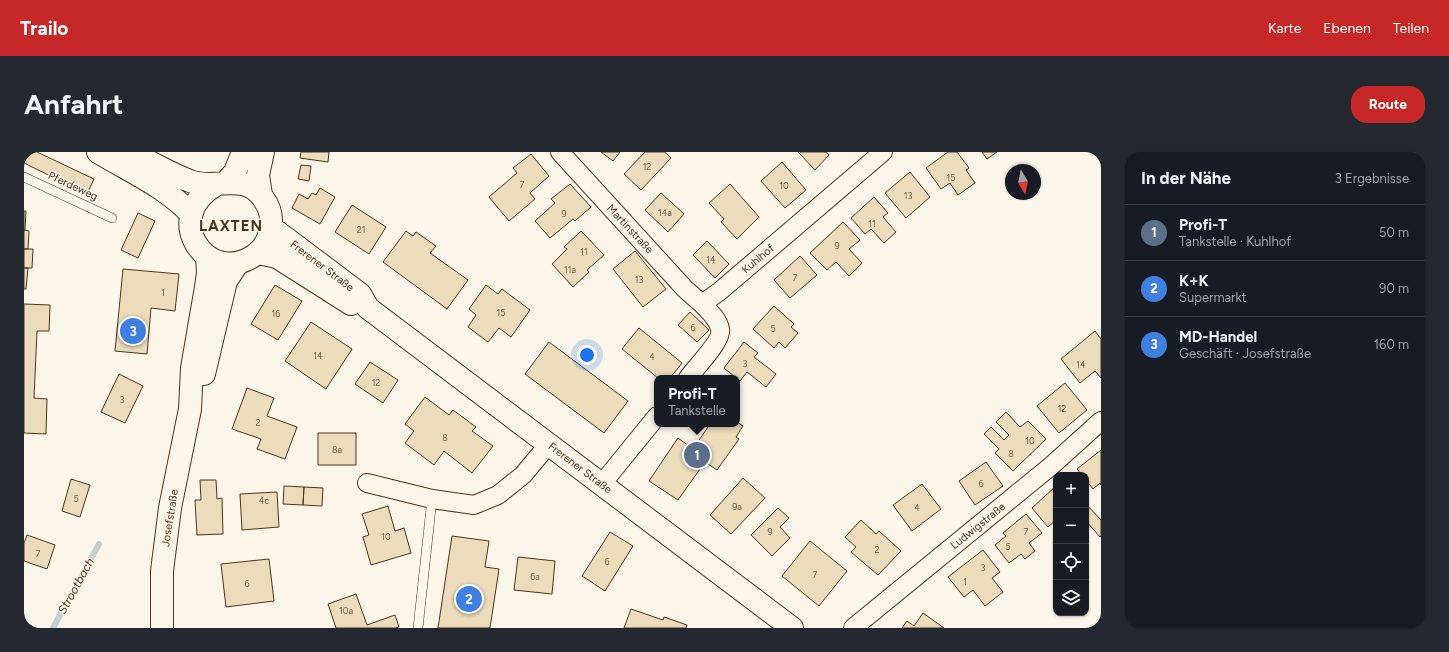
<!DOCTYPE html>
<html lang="de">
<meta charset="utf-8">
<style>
:root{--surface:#171b24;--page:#242831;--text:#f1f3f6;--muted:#9ea1a6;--line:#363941;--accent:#c62828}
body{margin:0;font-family:Figtree,sans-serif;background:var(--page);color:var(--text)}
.controls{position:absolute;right:12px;bottom:12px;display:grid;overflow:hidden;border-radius:8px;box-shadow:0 1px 3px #0004}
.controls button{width:36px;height:36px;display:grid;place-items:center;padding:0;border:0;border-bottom:1px solid var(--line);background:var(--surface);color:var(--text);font:20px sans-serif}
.compass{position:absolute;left:981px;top:12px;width:36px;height:36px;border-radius:50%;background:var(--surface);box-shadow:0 1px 3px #0004;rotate:170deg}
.you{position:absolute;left:563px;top:203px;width:14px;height:14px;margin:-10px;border:3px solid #fff;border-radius:50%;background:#1a73e8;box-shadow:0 0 0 6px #1a73e833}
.badge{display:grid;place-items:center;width:26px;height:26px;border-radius:50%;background:var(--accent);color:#fff;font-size:13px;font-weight:700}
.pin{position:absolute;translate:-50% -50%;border:2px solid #fff;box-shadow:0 1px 4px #0006}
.popup{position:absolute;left:630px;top:223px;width:86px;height:52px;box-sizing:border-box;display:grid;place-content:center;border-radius:8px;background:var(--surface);filter:drop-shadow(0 1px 3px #0005);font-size:13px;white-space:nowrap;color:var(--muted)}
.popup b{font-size:15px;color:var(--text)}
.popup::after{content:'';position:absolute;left:50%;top:100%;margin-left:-8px;border:8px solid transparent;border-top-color:var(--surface)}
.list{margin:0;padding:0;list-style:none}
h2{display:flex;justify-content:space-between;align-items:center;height:52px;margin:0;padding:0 16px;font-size:17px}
h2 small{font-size:13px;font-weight:400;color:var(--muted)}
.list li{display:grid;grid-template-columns:26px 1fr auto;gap:12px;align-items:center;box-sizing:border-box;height:56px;padding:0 16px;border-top:1px solid var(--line)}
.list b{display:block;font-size:15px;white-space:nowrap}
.list p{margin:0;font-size:13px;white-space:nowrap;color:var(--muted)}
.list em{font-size:13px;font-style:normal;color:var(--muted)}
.icon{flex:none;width:22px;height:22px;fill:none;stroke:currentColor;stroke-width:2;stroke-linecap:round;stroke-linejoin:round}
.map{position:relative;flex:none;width:1077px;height:476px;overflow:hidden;border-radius:16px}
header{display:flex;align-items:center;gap:24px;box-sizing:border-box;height:56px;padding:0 20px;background:var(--accent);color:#fff}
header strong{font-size:19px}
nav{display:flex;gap:22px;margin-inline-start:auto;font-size:14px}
.intro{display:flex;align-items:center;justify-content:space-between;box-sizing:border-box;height:96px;padding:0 24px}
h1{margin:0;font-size:28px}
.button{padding:10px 18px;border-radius:16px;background:var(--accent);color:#fff;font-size:14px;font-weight:700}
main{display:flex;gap:24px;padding:0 24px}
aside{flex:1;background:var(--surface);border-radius:16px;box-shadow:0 1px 3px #0004}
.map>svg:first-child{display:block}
</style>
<header>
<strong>Trailo</strong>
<nav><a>Karte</a><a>Ebenen</a><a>Teilen</a></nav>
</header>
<div class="intro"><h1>Anfahrt</h1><a class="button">Route</a></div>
<main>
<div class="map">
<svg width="1077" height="476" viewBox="0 0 1077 476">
<rect width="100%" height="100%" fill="#fbf6e9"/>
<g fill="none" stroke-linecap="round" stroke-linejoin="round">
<path stroke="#c9cecd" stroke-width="6" d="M29,476l46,-84"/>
</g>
<path fill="#ecdcbc" stroke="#4a3520" d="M0,0h13l57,27 -7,15 -63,-31z
M277,0h28l-1,10 -28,-4z
M577,0h19l-7,9z
M621,0h20l6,6 -30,32 -17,-16z
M774,0h28l3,3 -14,15z
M924,0h9l12,16 -3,2 9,13 -17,12 -8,-12 -9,6 -15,-21z
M958,0h15l-10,7z
M507,2l18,22 -19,17 5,6 -26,22 -20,-24 28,-24 -4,-5z
M758,10l24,28 -21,18 -24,-27z
M277,13l10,1 -2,15 -11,-2z
M886,20l20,25 -24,21 -21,-25z
M546,32l21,23 -16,14 -2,-2 -23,19 -15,-17 20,-18 -4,-4z
M706,32l29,33 -22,22 -16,-17 3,-3 -15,-16z
M296,36l15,9 -15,27 -28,-16 7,-14 9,5 4,-6 4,2z
M637,41l23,21 -16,18 -23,-22z
M850,45l14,16 -5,4 13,15 -12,11 -13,-14 -6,5 -14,-16z
M328,53l34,22 -17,27 -34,-22z
M0,59h2l-1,19h-1z
M114,61l17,8 -17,37 -17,-8z
M819,70l17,18 -11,9 13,14 -13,13 -13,-14 -9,8 -17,-17z
M0,78l5,1 -1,18h-4z
M382,79l7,5 3,-4 20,14 -6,7 38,27 -21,29 -64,-47z
M557,79l23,24 -17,15 2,2 -16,15 -21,-23 15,-15 -3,-2z
M683,89l22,23 -14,14 -22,-23z
M0,97h9l-1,19h-8z
M611,99l31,38 -23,18 -30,-38z
M776,104l17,19 -27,23 -16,-18z
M0,116h4l-2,21h-2z
M99,117l56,5 -4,37 -24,-3 -4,46 -32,-3z
M251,133l27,16 -24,39 -27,-16z
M462,133l12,9 4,-5 28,21 -19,27 -12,-9 -11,14 -20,-15 8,-12 -7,-6z
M0,152l26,1 -1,26h-12l-3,67 13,1 -1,35 -22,-1z
M750,154l20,18 -3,3 7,6 -13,15 -6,-6 -5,6 -21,-19z
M666,160l19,18 -12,12 -19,-17z
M287,170l41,27 -26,40 -41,-28z
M615,176l43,35 -12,15h-12l-36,-29z
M1071,179l6,8v39l-6,-7 -15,12 -19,-24z
M525,190l79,59 -24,32 -79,-59z
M720,190l14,11 -4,4 22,17 -10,13 -19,-15 -7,9 -16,-13z
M346,210l28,18 -15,23 -28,-19z
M95,222l24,12 -18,37 -24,-11z
M1041,231l22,27 -28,23 -22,-27z
M223,236l27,10 -7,18 30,11 -12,32 -28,-10 4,-10 -29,-10z
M401,245l24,18 4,-5 23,17 -4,4 21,15 -21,27 -28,-22 -10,14 -29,-22 9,-12 -9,-7z
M982,260l14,15 8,-6 18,18 -33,32 -18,-18 4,-4 -15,-15 7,-7 13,13 5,-5 -13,-13z
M713,270l6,4 -7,11 3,2 -22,31 -12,-8 -27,38 -29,-19 29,-43 15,11 17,-25h27z
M294,281h38v32h-38z
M1077,298v35l-1,-2 -7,6 -7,-9v-5h-4l-5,-6z
M962,310l17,24 -28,19 -16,-24z
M719,326l22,20 -34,36 -21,-19z
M47,327l19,6 -10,32 -18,-6z
M176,328h16l1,19 5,-1 1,36 -26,1 -2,-35h6z
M898,332l19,25 -29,22 -19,-26z
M260,334l20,1 -1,18 -20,-1z
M1032,334v34l-8,7 -16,-19z
M280,335l19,1 -1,18 -19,-1z
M253,340l2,35 -37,3 -2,-36z
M1062,352l15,16v16l-1,1 -14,-16z
M364,354l7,25 9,-3 7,25 -40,12 -8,-28 6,-2 -7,-21z
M754,356l11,10 -9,9 10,11 -18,18 -21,-21z
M1002,362l16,19 -13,10 6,8 -10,8 -4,-5 -12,9 -14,-18 11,-9 -3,-3z
M837,368l15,14 3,-3 22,20 -23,24 -27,-23 5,-5 -11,-10z
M586,380l23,14 -28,45 -23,-15z
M3,383l28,10 -8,24 -23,-8v-18z
M428,384l37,5 -4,26 14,2 -9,59h-52z
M786,389l37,30 -28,35 -37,-30z
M959,398l17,22 -8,6 11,14 -18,14 -12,-16 -9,7 -16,-20z
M494,405l37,4 -3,33 -38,-4z
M245,407l5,42 -48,6 -5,-43z
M332,442l11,31 28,-10 4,12 -4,1h-59l-8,-24z
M607,457l32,11 1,-3 23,8 -1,3h-62z
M899,461l21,15h-42l5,-7 7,5z"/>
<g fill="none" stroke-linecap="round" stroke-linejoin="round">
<g stroke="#4a3520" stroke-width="10">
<path id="lane" d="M0,25l88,41
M394,476l14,-129"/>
</g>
<g stroke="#4a3520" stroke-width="20">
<path id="street" d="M536,0l125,137 17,15
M664,226c7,-10 35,-38 32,-49 -2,-10 -11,-18 -18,-25l18,-13 163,-139
M343,331l65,16 42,6 24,-10 25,-20 25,-30
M577,333l56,-69
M829,476l198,-162 50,-45"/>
</g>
<g stroke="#4a3520" stroke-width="24">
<path id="secondary" d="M74,0c31,19 68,35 93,62
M106,0c19,9 41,22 60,29 24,10 55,-10 73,17 5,7 8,14 8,22 1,13 -5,27 -16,35 -49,33 -95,-39 -39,-70
M202,30l9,-10 8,-20
M237,43l-3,-20 5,-23
M247,75l89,67 8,14 424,320
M234,101l19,4 74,47
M180,222l22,-93 12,-18
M138,476v-57l8,-63 20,-99 2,-41 14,-81 2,-14 -1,-17"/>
</g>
<use href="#lane" stroke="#fbf6e9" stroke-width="9"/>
<use href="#street" stroke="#fbf6e9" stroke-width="18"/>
<use href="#secondary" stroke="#fbf6e9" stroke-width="22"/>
</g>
<g text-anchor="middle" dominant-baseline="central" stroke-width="3" stroke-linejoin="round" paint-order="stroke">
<g font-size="9" fill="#725f47">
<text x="623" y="14">12</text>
<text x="927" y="25">15</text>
<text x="498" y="32">7</text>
<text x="760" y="33">10</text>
<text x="884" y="43">13</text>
<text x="641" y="60">14a</text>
<text x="540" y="61">9</text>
<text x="848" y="71">11</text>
<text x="337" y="77">21</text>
<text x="813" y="93">9</text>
<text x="560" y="99">11</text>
<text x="687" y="107">14</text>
<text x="546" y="117">11a</text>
<text x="771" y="125">7</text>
<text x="615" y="127">13</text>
<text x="139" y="140">1</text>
<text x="477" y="160">15</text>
<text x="252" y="161">16</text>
<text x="669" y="175">6</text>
<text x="749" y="176">5</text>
<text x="294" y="203">14</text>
<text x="628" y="204">4</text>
<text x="721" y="211">3</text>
<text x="1057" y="212">14</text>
<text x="352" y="230">12</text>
<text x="98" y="247">3</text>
<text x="1038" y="256">12</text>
<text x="234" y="270">2</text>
<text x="421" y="285">8</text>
<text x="1006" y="288">10</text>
<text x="313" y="297">8a</text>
<text x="987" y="301">8</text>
<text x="957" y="331">6</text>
<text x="52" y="346">5</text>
<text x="240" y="348">4c</text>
<text x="713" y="354">9a</text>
<text x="893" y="355">4</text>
<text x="746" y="379">9</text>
<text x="1002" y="379">7</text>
<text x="362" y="384">10</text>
<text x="984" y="394">5</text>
<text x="853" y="397">2</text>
<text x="14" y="401">7</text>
<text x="583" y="409">6</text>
<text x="959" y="415">3</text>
<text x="791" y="422">7</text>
<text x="511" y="424">6a</text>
<text x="941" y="429">1</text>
<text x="223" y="431">6</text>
<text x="322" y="458">10a</text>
</g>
<g font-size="11" fill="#4a3520" stroke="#fbf6e9">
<text transform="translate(49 34) rotate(25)">Pferdeweg</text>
<text transform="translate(606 77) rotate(47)">Martinstraße</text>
<text transform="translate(734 107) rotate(-40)">Kuhlhof</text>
<text transform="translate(298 114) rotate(37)">Frerener Straße</text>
<text transform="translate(556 316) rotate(37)">Frerener Straße</text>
<text transform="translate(146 366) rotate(-81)">Josefstraße</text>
<text transform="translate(954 374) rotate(-39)">Ludwigstraße</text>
</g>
<g font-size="12" font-style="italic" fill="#4a3520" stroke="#fbf6e9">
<text transform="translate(52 434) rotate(-61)">Strootbach</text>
</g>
<g font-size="15" font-weight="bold" letter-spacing="1" fill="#4a3520" stroke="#fbf6e9">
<text x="207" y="74">LAXTEN</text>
</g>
</g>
</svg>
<div class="controls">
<button>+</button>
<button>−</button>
<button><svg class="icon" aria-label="locate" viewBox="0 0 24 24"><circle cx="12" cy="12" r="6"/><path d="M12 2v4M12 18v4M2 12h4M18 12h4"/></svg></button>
<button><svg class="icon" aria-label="layers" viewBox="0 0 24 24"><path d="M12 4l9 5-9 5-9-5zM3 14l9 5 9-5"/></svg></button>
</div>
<svg class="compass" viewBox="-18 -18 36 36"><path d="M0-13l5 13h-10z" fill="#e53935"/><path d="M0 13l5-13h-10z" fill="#9ea1a6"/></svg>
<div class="you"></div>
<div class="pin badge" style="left:673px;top:303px;background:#5c6f8a">1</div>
<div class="popup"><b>Profi-T</b>Tankstelle</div>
<div class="pin badge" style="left:445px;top:447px;background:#3f7fe0">2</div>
<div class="pin badge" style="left:109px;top:179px;background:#3f7fe0">3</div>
</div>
<aside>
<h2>In der Nähe<small>3 Ergebnisse</small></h2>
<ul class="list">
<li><span class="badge" style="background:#5c6f8a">1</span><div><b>Profi-T</b><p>Tankstelle · Kuhlhof</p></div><em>50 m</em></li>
<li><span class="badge" style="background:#3f7fe0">2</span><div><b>K+K</b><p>Supermarkt</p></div><em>90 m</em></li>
<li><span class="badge" style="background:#3f7fe0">3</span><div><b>MD-Handel</b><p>Geschäft · Josefstraße</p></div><em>160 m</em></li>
</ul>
</aside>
</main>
